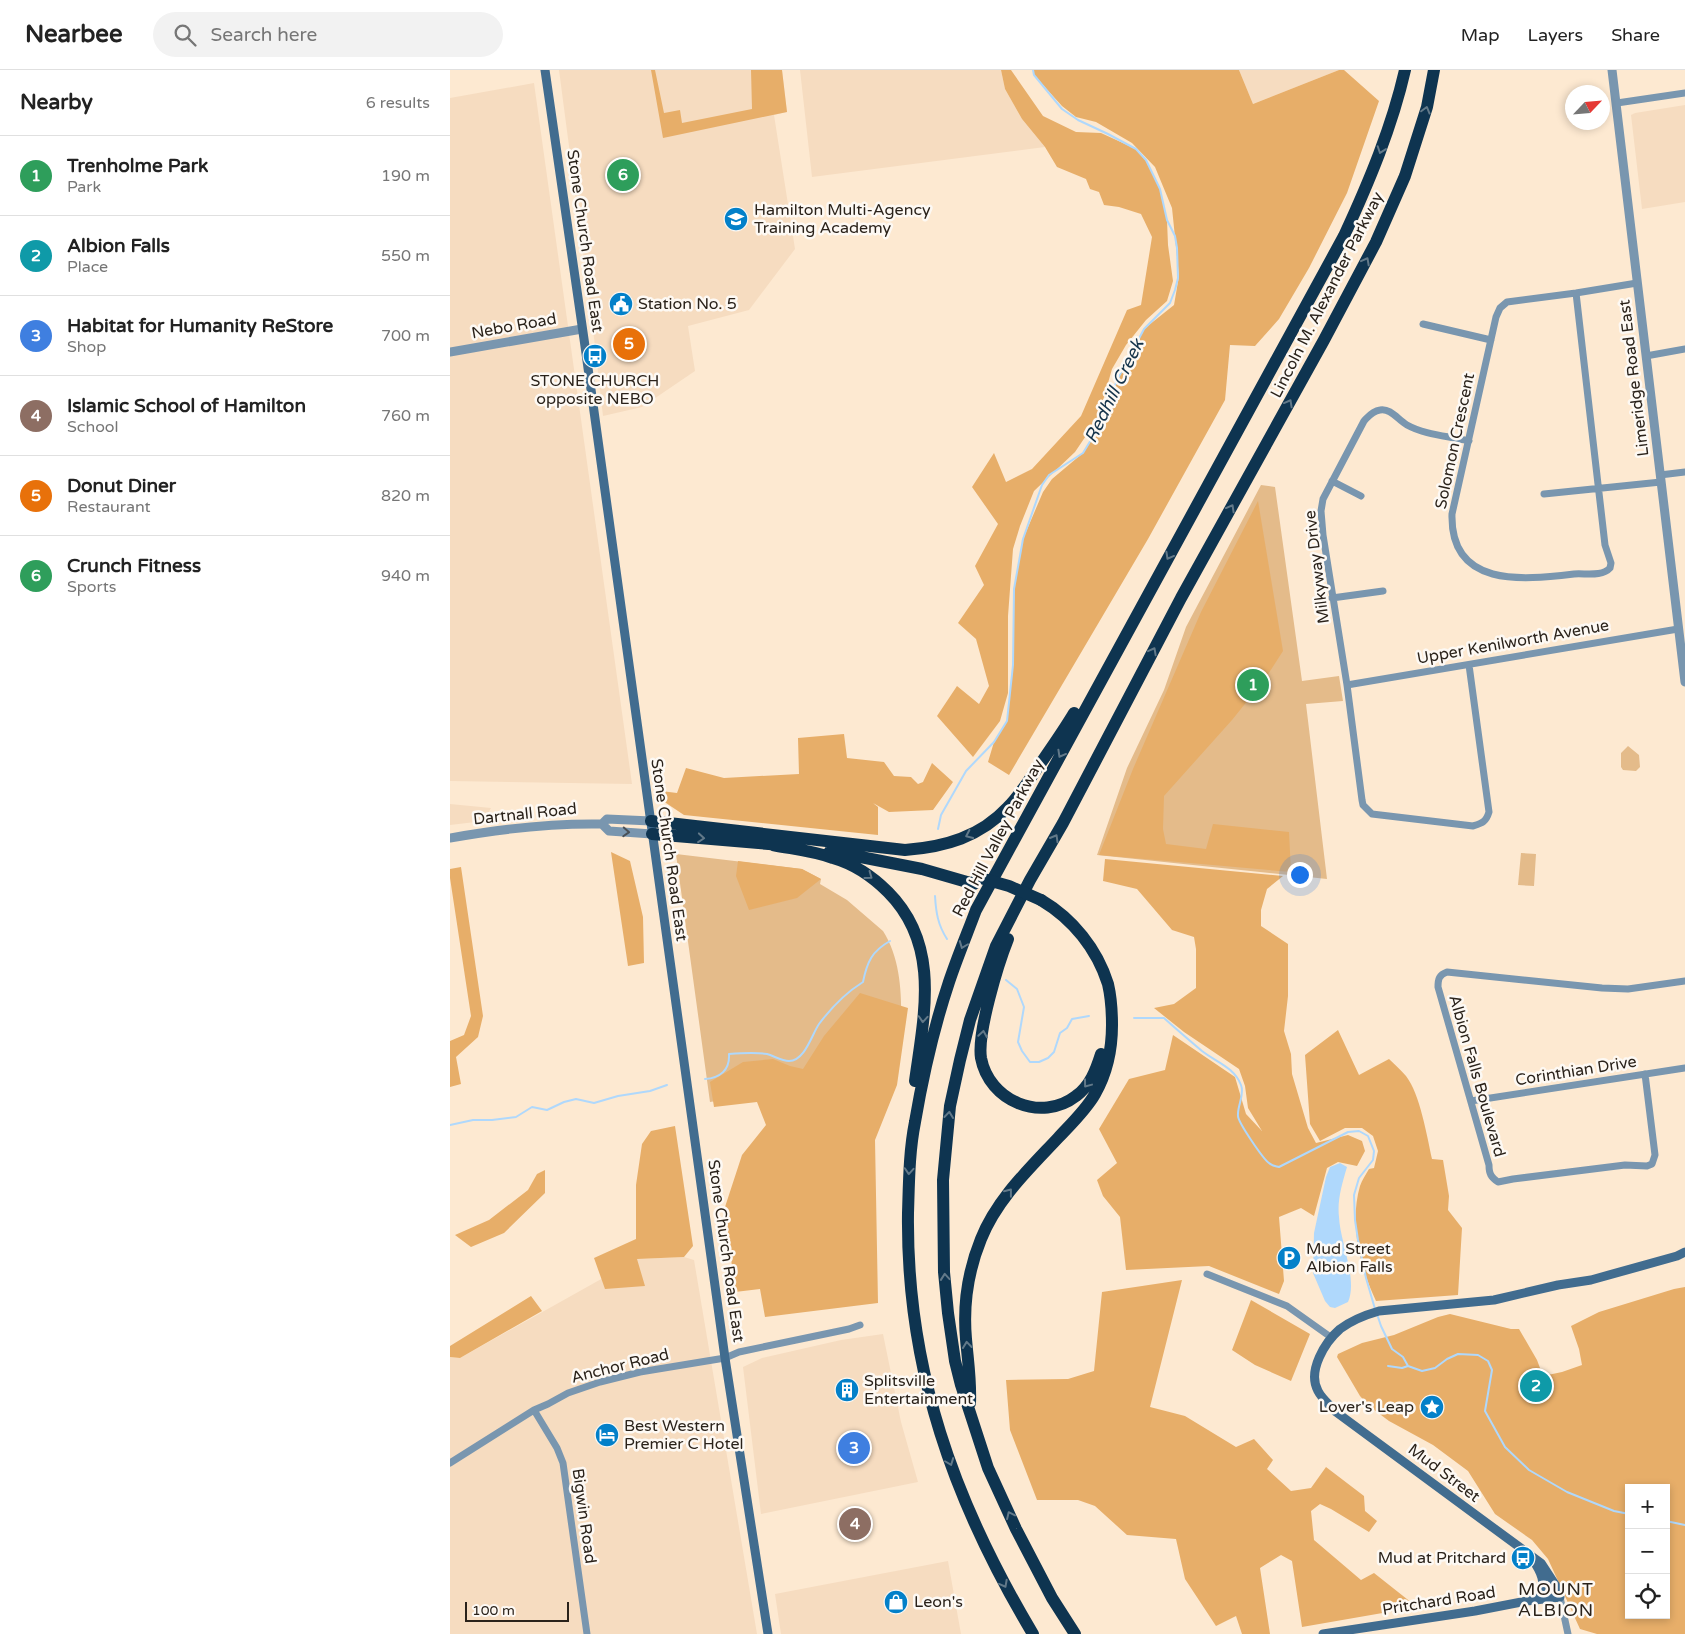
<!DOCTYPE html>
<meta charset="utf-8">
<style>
:root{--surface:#fff;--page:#f2f2f2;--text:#222;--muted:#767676;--line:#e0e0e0;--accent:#0b8043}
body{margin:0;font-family:"Varela Round",sans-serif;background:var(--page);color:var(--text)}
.controls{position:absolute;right:15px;bottom:15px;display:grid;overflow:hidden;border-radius:0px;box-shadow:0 2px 8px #0003}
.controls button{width:45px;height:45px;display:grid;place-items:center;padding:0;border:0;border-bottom:1px solid var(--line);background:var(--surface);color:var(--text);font:25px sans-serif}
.compass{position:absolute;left:1115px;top:15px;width:45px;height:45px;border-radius:50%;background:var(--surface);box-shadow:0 2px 8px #0003;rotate:64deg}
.scale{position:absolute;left:15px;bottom:12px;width:104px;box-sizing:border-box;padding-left:5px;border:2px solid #2a221a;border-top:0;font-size:14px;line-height:18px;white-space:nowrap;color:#2a221a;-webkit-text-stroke:4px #fdf9f4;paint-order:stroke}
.you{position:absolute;left:849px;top:804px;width:18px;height:18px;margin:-12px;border:4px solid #fff;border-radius:50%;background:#1a73e8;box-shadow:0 0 0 8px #1a73e833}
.badge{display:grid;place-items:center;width:32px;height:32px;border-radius:50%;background:var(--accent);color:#fff;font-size:16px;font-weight:700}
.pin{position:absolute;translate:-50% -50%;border:2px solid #fff;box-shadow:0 1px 5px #0006}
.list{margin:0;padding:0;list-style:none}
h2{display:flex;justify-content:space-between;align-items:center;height:65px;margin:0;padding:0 20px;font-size:21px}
h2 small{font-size:16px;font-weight:400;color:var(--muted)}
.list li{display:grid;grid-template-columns:32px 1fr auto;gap:15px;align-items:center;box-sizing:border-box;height:80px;padding:0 20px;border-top:1px solid var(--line)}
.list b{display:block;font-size:19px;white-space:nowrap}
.list p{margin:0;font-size:16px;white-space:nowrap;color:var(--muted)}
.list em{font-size:16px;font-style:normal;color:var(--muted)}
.icon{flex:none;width:28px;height:28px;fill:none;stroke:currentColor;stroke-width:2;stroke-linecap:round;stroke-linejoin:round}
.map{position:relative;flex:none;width:1235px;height:1564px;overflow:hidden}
header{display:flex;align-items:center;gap:30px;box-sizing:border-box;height:70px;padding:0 25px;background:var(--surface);border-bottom:1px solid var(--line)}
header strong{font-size:24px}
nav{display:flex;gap:28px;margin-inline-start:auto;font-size:18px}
.search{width:350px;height:45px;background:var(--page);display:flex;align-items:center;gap:12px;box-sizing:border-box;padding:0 18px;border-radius:28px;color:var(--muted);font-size:19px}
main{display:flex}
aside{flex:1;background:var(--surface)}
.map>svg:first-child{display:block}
</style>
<header>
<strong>Nearbee</strong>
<div class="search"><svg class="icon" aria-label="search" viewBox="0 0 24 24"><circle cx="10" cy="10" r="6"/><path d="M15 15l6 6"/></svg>Search here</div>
<nav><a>Map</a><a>Layers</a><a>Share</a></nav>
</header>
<main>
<aside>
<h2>Nearby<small>6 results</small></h2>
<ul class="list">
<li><span class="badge" style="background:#2e9e5b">1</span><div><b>Trenholme Park</b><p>Park</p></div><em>190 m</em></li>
<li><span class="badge" style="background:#0f9aa8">2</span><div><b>Albion Falls</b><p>Place</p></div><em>550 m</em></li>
<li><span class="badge" style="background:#3f7fe0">3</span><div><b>Habitat for Humanity ReStore</b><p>Shop</p></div><em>700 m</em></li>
<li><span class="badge" style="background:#8d6e63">4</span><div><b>Islamic School of Hamilton</b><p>School</p></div><em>760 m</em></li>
<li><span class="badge" style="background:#e8710a">5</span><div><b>Donut Diner</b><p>Restaurant</p></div><em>820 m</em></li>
<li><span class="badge" style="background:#2e9e5b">6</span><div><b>Crunch Fitness</b><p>Sports</p></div><em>940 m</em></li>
</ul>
</aside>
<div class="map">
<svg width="1235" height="1564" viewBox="0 0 1235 1564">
<rect width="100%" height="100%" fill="#fde9d1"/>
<path fill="#f6dcc0" d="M109,0h223l5,42 -13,3 21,134 -46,61 -61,16 7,45 -53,36 -39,9 -10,-87z
M350,0h201l4,19 17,30 23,28 -233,30z
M789,0h100l-86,34z
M84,13l98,701 -182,-3v-683z
M1235,35v97l-43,7 -11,-94 4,-2z
M0,734l41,4 -7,13 -34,4z
M234,1187l10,3 63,374h-307v-277l10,1 177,-99z
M433,1264l18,88 17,60 -157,32 -18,-147 19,-9 79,-18z
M498,1491l13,73h-180l-6,-40z"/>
<path fill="#e4bb8a" d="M811,415l14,2 27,194 37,-5 4,25 -37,3 21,175 -230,-24 30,-87 37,-78 22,-63z
M1178,676l11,9 1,12 -4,4 -13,-1 -2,-3v-14z
M1071,783l15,1 -2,32 -16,-1z
M226,784l126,15 19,10 -1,5 27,16 36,31c22,35 18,78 18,117l-98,39 -93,15z"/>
<path fill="#e7ae69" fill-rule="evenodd" d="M201,0h4l9,43 16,-3 2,13 70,-14 -1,-39h31l5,42 -124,26z
M551,0h10l32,46 33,16 25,1 35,16 10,11 14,29 7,31 1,25 5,36 -6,20 -21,19 -20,25 -14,24 -14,49 -23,34 -41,39 -14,35 -7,23 -5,67v77l-8,28 -27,36 -36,-41 20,-30 22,18 10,-18 -13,-47 -18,-16 26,-38 -9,-19 23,-42 -26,-37 22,-34 12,29 26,-13 49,-53 46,-106 14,-5 11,-68 -11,-23 -22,-7 -15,-2 -5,-13 -9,-3 -4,-10 -29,-12 -12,-20 -23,-28 -17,-30z
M583,0h206l14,34 86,-34h5l35,31 -32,92 -38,75 -30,51 -24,27 -25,-1 -5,55 -77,139 -139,236 -21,-13 6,-20 13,-21 6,-56 1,-76 9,-50 20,-47 9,-13 31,-26 17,-28 17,-45 27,-51 30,-24 5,-29 -7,-68 -17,-41 -23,-24 -36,-21 -20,-5 -14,-11 -28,-31z
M808,431l25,150 -18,28 -33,41 -68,76 -1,33 3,15 40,5 7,-25 76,8 2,40 -192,-17 34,-86 68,-157z
M394,664l3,24 37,4 10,14 17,1 7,7 5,-2 9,-19 21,19 -20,28 -44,2 -16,-9 5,4v28l-194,-20 -21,-14 -2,-10 16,2 9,-25 38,10 75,-4 -1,-36z
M161,782l19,9 13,56 1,46 -16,3z
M655,789l178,17 -16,13 -6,21v16l27,18v52l-4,35 7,23 1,20 16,54 8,15 32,-8 14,6 3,10 -8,15 -19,-4 -11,6 -13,48 -13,-8 -22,9 5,64 -5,13 -70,-28 -83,4 -6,-53 -17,-21 -6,-16 20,-17 -18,-34 30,-50 36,-9 8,-35 62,42 11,37 16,17 -14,-23 -3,-22 -6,-17 -55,-37 -30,-24 20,-4 22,-16v-39l-2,-12 -22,-7 -35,-41 -34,-8z
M288,791l64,8 19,10 -24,19 -48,12 -13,-34z
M11,797l22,149 -5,21 -22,20 5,27 -11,3v-46l14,-6 7,-19 -21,-138v-9z
M410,923l48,15 -11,77 -22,55 3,163 -113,14 -5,-28 -25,3 -10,-85 17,-52 24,-30 -9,-23 -43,5 -4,-25 33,-20 30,-3 17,7 13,3 21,-33z
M888,960l21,45 30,-16c6,6 12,11 17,17 14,18 21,60 26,83l11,1 6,36 -1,14 14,18 -4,67 -82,6c-16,-34 -27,-77 -16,-115 2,-6 6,-12 9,-17l5,-1 4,-17 -5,-15 -11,-8h-17l-25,13 -10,-17 -5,-69z
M225,1056l18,120 -9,11 -47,2 8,27 -40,3 -11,-31 42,-19v-54l6,-41 9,-13z
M95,1100v23l-41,40 -33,14 -16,-12 34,-15 39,-30 9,-16z
M732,1210l-32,127 35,9 51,31 18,-8 19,21 -6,9 24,22 20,-3 15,-21 38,29 1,15 12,10 -8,11 -38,-23 -11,-5 -9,7 3,29 47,40 13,-7 43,34 -115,20 -10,-66 -11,-6 -21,13 10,66h-28l-6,-18 -20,10 -31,-47 -9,-40 -49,-4 -32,-29 -17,-6h-41l-27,-70 -4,-50 62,-1 26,-8 8,-79z
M1235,1217v347h-88l-17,-5 -32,-70 -16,-19 -37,-26 -27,-43 -35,-26 -44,-24 -20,-15 -9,-10 -23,-39 1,-3 24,-11 32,-8 44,-18 12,-3 61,15h8l18,31 6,16 19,-4 20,-7 -3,-16 -8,-23 28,-14 75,-23zM1179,1418h37v127h-37z
M81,1226l11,15 -82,47 -10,-1v-11z
M801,1230l59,34 -19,47 -36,-16 -23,-15z"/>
<path fill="#afd8fc" d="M890,1093l7,4c-5,17 -10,33 -8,50 1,25 19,62 9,85l-13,6 -5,-1 -5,-6 -12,-28 1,-40 12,-56 4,-10z"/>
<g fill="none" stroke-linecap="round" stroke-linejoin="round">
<path stroke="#afd8fc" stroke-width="2" d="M488,759l3,-14 25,-44 28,-29 13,-21 6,-56 1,-76 9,-50 19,-54 7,-10 34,-22 17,-28 17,-45 27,-51 26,-26 5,-13 3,-12 -1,-30 -2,-12 -8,-16 -7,-31 -14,-29 -10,-11 -28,-15 -30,-14 -16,-11 -28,-34 -1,-5
M485,826c1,17 3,29 12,43
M556,910l11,9 7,18 -6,35 4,9 8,11h9l9,-4 6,-6 6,-19 7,-5 5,-9 17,-3
M684,948h30c12,11 25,22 38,33 14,11 32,16 39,34 4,10 -4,21 -3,31 0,6 25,43 31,47 3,3 6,3 10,4l69,-35 11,-1 9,5 6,15 -1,9 -14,18 -5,17 1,25 3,20 8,38 9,31
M255,1009c15,-1 25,-9 24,-25 13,-1 26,-2 38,0 7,2 15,7 22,7 16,0 23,-27 30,-37 12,-16 28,-32 44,-42 4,-20 9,-31 27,-41
M0,1055l23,-5h19l24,-3 16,-10 15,3 17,-8 12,-3 18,4 24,-7 32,-5 17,-6
M927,1244l4,12 11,23 11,8 5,9 14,5 13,-3 12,-9 11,-5 20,1 10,6 4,9 -7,41 20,36 24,23 38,22 47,19 15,3
M938,1296l14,2 6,-2
M1216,1451l19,4"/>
<path stroke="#7996af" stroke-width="7" d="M1167,33l68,-10
M1126,223l29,252 6,18 -1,5c-8,9 -25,5 -36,6 -52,6 -124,14 -122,-60l44,-197 4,-9 7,-6 69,-9 61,-10
M973,254l68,16
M1196,286l39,-7
M1019,371c-20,-5 -44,-6 -62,-16 -9,-5 -16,-17 -27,-15 -8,1 -12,7 -16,11l-41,78 -2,12 2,24 24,150 15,115 1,5 9,9 101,12c9,-3 13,-4 16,-14l-20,-147
M1210,405l25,-3
M882,411l29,15
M1094,424l117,-12
M882,528l51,-7
M897,615l331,-56
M1195,1004l10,81 -3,9 -5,2 -22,-1 -112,14 -15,3c-7,-5 -9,-8 -9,-17l-51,-178c0,-8 1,-12 9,-15l155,16 26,1 57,-8
M1021,1031l214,-33
M757,1204l80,32 45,32
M84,1340l23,38 6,15 24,171
M0,1393l84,-53 14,-6 20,-11 32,-11 40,-10 85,-14 14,-6 110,-23 11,-4
M1110,1527l8,37"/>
<path stroke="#7996af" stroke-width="9" d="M1162,0l73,612
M0,282l132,-23
M152,754l7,7 43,3
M0,768c51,-9 101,-15 152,-14l5,-5 44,2"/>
<path stroke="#416c8f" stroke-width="9" d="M95,0l39,269 141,1019 43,276
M1080,1529c17,-10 15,-20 5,-36
M873,1564l152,-23 52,-10 33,-4 -4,-11 -15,-23 -205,-151c-6,-7 -14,-13 -18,-21 -11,-20 7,-49 22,-62 12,-9 25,-14 39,-18l115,-11 64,-15 33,-5 86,-24 8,-4"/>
<path stroke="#0e3450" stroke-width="12" d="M201,751l254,29c40,-3 75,-13 103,-43 11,-11 19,-24 28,-37 13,-19 26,-37 38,-57
M202,764l129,11
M323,775c20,4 41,6 60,13 21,6 40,19 55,34 53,53 36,123 27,189
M380,781l92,18 52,15
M558,869c-10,25 -31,94 -27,119 8,43 60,65 95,38 14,-10 20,-26 25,-42
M520,1333c1,-23 -2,-41 -4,-64 -3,-34 2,-68 15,-100 16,-40 48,-70 77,-101 13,-14 28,-28 37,-44 12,-21 17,-45 17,-69 0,-14 -1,-28 -4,-41 -11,-35 -35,-65 -67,-84
M583,1564c-79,-132 -127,-265 -125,-421 1,-30 1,-61 7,-91 8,-47 19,-95 34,-140 8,-24 18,-48 27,-72l368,-674c25,-54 48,-109 61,-166
M625,1564l-23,-36 -36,-69 -28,-61 -27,-83 -6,-24 -7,-48 -4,-41 -1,-92 7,-74 10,-46 10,-40 26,-74 34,-66 33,-57 118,-225 143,-258 52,-98 29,-66 22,-69 7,-37"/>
<path stroke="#0e3450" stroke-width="12" d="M527,807l32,9 32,14"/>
</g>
<defs><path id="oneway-chevron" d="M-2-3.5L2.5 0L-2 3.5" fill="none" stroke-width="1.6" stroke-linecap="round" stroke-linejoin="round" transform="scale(1.25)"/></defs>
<g stroke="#627989">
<use href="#oneway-chevron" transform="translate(976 40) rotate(-75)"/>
<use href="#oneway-chevron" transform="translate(931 80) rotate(109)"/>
<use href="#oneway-chevron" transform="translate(916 191) rotate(-62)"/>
<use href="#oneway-chevron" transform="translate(839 333) rotate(-61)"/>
<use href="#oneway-chevron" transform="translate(781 438) rotate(-61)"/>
<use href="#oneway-chevron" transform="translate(719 486) rotate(119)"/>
<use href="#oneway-chevron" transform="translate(703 581) rotate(-62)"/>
<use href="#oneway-chevron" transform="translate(611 684) rotate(119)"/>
<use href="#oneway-chevron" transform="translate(519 765) rotate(155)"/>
<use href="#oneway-chevron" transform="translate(251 768) rotate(5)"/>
<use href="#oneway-chevron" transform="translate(605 768) rotate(-60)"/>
<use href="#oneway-chevron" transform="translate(419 806) rotate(36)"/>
<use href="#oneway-chevron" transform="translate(513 875) rotate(111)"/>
<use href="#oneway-chevron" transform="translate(473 949) rotate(94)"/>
<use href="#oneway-chevron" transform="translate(533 964) rotate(-81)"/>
<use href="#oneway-chevron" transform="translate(637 1014) rotate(127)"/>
<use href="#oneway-chevron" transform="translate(499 1045) rotate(-84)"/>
<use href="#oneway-chevron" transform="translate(459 1101) rotate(94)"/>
<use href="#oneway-chevron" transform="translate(559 1122) rotate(-52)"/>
<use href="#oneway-chevron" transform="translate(495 1207) rotate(-95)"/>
<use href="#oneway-chevron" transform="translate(517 1275) rotate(-96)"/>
<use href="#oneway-chevron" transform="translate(500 1392) rotate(69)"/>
<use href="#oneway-chevron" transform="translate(560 1445) rotate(-115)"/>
<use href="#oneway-chevron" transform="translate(554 1514) rotate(62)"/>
</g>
<use stroke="#4a5056" href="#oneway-chevron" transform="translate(176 762) rotate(3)"/>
<defs>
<g id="university-disc" transform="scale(1.25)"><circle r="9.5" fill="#0380c9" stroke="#fdf9f4"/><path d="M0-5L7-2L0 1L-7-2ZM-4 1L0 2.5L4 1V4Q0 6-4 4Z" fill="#fff"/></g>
<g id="civic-disc" transform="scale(1.25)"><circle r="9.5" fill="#0380c9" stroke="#fdf9f4"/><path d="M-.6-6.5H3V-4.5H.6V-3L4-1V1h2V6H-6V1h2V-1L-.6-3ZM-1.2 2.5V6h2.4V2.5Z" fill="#fff"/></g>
<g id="bus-disc" transform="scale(1.25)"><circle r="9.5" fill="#0380c9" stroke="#fdf9f4"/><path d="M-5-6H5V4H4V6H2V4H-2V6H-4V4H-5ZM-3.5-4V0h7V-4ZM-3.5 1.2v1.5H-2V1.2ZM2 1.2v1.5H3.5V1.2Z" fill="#fff"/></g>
<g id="parking-disc" transform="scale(1.25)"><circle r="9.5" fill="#0380c9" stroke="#fdf9f4"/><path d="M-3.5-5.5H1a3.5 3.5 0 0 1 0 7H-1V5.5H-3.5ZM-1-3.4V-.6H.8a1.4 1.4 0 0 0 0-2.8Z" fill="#fff"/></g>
<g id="building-disc" transform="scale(1.25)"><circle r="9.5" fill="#0380c9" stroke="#fdf9f4"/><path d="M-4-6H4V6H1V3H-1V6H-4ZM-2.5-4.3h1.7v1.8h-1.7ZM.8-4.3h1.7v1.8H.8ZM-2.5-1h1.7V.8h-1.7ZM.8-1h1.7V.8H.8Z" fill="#fff"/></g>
<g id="sight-disc" transform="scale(1.25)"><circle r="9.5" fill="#0380c9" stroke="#fdf9f4"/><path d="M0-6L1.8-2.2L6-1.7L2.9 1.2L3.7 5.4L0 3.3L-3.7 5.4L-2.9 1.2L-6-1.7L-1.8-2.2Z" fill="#fff"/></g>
<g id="hotel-disc" transform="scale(1.25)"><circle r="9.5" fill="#0380c9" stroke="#fdf9f4"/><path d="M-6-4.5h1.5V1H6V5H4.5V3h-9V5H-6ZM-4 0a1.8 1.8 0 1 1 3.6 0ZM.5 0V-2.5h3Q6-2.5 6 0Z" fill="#fff"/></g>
<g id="shop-disc" transform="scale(1.25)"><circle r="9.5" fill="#0380c9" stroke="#fdf9f4"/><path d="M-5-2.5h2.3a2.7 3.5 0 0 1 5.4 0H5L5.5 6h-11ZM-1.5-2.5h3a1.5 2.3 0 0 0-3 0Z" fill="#fff"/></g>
</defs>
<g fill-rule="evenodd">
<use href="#university-disc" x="286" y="149"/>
<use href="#civic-disc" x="171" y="234"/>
<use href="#bus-disc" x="145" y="286"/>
<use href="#parking-disc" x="839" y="1188"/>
<use href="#building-disc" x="397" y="1320"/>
<use href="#sight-disc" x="982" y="1337"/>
<use href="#hotel-disc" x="157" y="1365"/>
<use href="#bus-disc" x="1073" y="1488"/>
<use href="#shop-disc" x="446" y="1532"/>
</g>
<g text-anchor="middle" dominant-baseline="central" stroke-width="5" stroke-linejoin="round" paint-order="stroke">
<g font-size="16" fill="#2a221a" stroke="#fdf9f4" text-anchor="start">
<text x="304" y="140">Hamilton Multi-Agency<tspan x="304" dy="18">Training Academy</tspan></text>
<text x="188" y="234">Station No. 5</text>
<text x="145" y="311" text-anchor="middle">STONE CHURCH<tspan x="145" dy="18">opposite NEBO</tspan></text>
<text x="856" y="1179">Mud Street<tspan x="856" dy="18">Albion Falls</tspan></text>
<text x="414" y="1311">Splitsville<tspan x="414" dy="18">Entertainment</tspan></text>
<text x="964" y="1337" text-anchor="end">Lover's Leap</text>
<text x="174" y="1356">Best Western<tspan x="174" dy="18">Premier C Hotel</tspan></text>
<text x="1056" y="1488" text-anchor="end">Mud at Pritchard</text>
<text x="464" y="1532">Leon's</text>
</g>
<g font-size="16" fill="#2a221a" stroke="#fdf9f4">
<text transform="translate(135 171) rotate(82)">Stone Church Road East</text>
<text transform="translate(877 225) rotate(-63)">Lincoln M. Alexander Parkway</text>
<text transform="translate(64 256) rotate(-10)">Nebo Road</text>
<text transform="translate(1184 308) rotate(-97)">Limeridge Road East</text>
<text transform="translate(1005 371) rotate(-78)">Solomon Crescent</text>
<text transform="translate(867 497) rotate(-97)">Milkyway Drive</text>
<text transform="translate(1063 572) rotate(-10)">Upper Kenilworth Avenue</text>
<text transform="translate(75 744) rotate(-6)">Dartnall Road</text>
<text transform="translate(548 768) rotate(-62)">Red Hill Valley Parkway</text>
<text transform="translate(219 780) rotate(82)">Stone Church Road East</text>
<text transform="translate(1126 1001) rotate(-9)">Corinthian Drive</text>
<text transform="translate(1027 1006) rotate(74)">Albion Falls Boulevard</text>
<text transform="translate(276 1181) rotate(82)">Stone Church Road East</text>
<text transform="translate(170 1296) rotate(-14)">Anchor Road</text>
<text transform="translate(994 1403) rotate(37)">Mud Street</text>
<text transform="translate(134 1446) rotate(82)">Bigwin Road</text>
<text transform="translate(989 1531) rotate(-9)">Pritchard Road</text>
</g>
<g font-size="18" font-style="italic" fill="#14334a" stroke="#fdf9f4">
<text transform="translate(664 321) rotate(-64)">Redhill Creek</text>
</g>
<g font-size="18" letter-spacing="1" fill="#2a221a" stroke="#fdf9f4">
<text x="1106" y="1519">MOUNT<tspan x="1106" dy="21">ALBION</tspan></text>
</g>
</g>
</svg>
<div class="controls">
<button>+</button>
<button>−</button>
<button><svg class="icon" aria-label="locate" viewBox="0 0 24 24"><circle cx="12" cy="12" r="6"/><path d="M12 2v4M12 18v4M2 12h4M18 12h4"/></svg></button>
</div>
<svg class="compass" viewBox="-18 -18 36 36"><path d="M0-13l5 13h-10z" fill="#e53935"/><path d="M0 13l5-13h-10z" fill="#767676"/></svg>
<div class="scale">100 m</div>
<div class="you"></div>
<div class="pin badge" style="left:803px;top:615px;background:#2e9e5b">1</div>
<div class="pin badge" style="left:1086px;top:1316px;background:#0f9aa8">2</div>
<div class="pin badge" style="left:404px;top:1378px;background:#3f7fe0">3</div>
<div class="pin badge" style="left:405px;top:1454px;background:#8d6e63">4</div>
<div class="pin badge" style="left:179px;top:274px;background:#e8710a">5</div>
<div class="pin badge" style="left:173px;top:105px;background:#2e9e5b">6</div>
</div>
</main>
